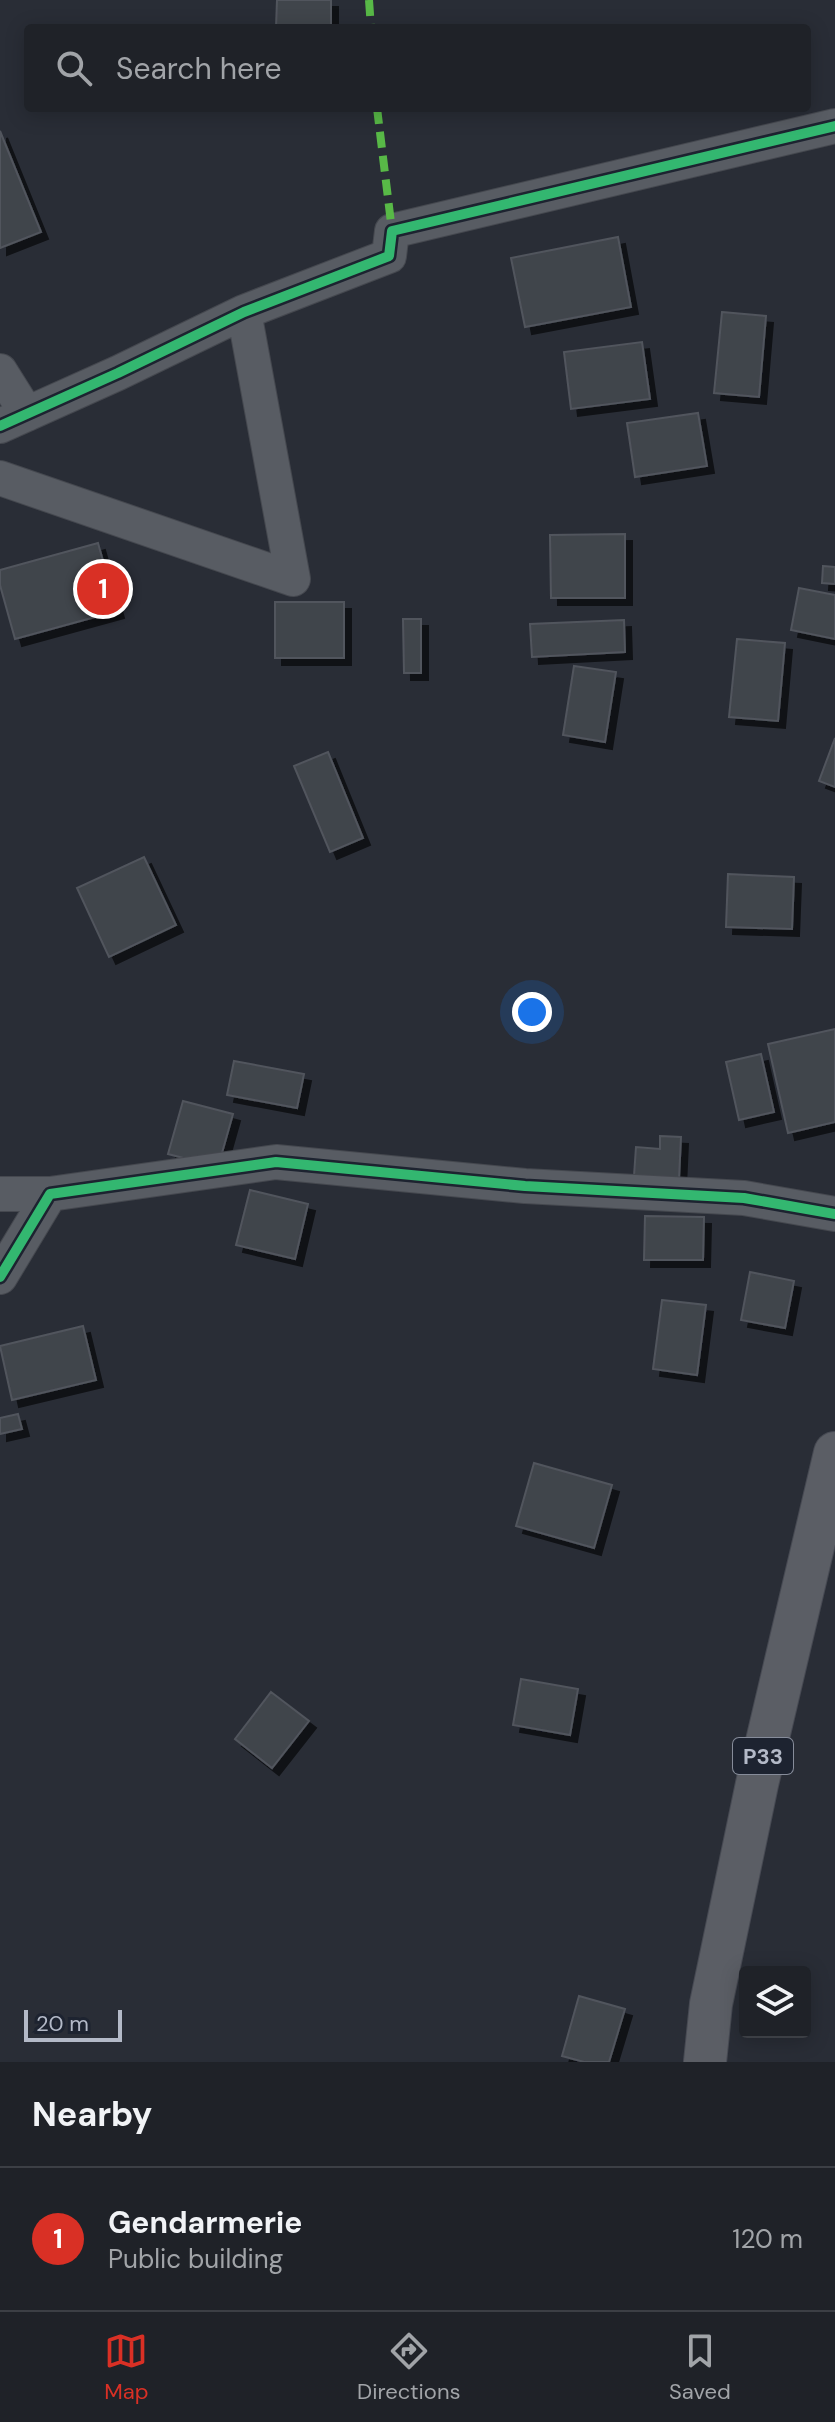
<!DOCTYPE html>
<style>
:root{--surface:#1f2228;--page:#272a30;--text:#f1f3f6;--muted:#a1a4a8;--line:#3c3f45;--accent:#d93025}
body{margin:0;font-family:"DM Sans",sans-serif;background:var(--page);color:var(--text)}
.controls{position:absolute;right:24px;bottom:24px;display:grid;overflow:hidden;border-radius:8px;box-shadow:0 4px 20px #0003}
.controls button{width:72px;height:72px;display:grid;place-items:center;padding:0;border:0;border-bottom:2px solid var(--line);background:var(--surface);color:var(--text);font:40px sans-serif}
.scale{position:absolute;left:24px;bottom:20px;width:98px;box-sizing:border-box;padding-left:8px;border:4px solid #b3b9c7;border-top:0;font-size:22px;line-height:28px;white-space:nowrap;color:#b3b9c7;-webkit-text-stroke:6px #1d2330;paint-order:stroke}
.you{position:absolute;left:532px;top:1012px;width:28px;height:28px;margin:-20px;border:6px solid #fff;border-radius:50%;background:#1a73e8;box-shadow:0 0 0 12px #1a73e833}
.badge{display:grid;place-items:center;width:52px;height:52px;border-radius:50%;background:var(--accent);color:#fff;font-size:26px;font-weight:700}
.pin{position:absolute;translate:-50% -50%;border:4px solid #fff;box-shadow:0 2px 8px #0006}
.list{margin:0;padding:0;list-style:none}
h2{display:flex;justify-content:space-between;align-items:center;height:104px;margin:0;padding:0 32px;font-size:34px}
h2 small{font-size:26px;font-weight:400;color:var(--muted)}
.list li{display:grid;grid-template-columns:52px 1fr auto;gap:24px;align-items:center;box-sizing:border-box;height:144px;padding:0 32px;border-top:2px solid var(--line)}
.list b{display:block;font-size:30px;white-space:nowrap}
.list p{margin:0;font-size:26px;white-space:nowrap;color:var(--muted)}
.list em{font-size:26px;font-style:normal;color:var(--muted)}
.icon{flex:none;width:44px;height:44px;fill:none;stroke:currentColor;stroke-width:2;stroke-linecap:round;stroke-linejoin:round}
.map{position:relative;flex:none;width:835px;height:2062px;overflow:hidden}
.search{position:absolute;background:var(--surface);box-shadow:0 4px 20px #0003;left:24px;right:24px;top:24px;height:88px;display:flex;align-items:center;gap:20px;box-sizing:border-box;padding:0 28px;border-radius:8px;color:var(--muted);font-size:30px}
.sheet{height:248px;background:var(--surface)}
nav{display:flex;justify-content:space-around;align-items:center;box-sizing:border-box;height:112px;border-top:2px solid var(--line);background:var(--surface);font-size:22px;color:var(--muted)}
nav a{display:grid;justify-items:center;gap:4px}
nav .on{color:var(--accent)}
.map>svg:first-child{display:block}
</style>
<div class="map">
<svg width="835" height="2062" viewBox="0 0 835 2062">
<defs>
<filter id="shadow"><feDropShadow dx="7" dy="7" stdDeviation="0" flood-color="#0009"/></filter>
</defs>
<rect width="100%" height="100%" fill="#292d36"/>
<path fill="#41444c" stroke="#51555d" stroke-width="2" filter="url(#shadow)" d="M277,0h54v28h-55z
M0,131l41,101 -41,16z
M618,237l13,70 -106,20 -14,-69z
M722,312l44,4 -7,81 -45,-4z
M642,342l8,57 -79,10 -7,-57z
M698,413l9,53 -72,11 -8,-54z
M625,534v64h-74l-1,-63z
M98,543l19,68 -102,28 -15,-54v-15z
M823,566l12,1v17l-13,-1z
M799,588l36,7v44l-44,-9z
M275,602h69v56h-69z
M403,619h18v54h-17z
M624,620l1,32 -93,5 -2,-33z
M737,639l48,4 -7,78 -49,-4z
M574,666l42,6 -11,70 -42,-7z
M835,738v49l-16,-6z
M328,752l35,86 -33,14 -36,-86z
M144,857l32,68 -67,32 -32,-69z
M728,874l66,3 -2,52 -66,-2z
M835,1029v93l-47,11 -20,-89z
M761,1054l13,58 -35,8 -13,-58z
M234,1061l70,13 -7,34 -70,-13z
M183,1101l50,13 -15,53 -50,-13z
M660,1136l21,1 -2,42 -45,-3 2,-29 24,2z
M250,1190l58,14 -13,55 -59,-14z
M645,1216l59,1 -1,43h-59z
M750,1272l44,9 -9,47 -44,-8z
M662,1300l44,5 -9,70 -44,-6z
M83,1326l13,54 -84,20 -12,-54z
M18,1414l4,15 -22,5v-16z
M534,1463l78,22 -18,63 -78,-22z
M521,1679l57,10 -8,46 -57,-10z
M271,1692l38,29 -37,47 -37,-29z
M579,1996l46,13 -16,53h-25l-22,-6z"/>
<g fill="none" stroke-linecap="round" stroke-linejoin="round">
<g stroke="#45484f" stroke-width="36">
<path id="minor" d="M0,371l27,43
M0,426l118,-53 126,-61 145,-56 3,-25 443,-105
M0,478l293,101 -49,-267
M0,1194h50
M0,1277l50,-83 226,-32 249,24 219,12 91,16"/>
</g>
<g stroke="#474a53" stroke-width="44">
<path id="major" d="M705,2062l6,-58 46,-220 78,-331"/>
</g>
<use href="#minor" stroke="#585c63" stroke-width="34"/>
<use href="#major" stroke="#5b5e65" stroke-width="42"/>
<path stroke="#58b947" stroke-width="8" stroke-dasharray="16 8" stroke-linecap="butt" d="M369,0l2,28
M377,108l15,123"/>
<g stroke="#1d2330" stroke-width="15">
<path id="cycleway" d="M0,426l118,-53 126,-61 145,-56 3,-25 443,-105
M0,1277l50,-83 226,-32 249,24 219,12 91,16"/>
</g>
<use href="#cycleway" stroke="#33b770" stroke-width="10"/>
</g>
<g text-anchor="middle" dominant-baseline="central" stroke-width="6" stroke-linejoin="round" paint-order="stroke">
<rect fill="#1d2330" stroke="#868c9a" stroke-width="2" x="733" y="1738" width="60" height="36" rx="6"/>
<g font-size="22" font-weight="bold" fill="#b3b9c7">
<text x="763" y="1756">P33</text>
</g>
</g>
</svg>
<div class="controls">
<button><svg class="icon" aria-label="layers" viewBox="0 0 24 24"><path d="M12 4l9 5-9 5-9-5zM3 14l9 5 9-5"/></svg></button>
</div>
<div class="scale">20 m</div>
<div class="you"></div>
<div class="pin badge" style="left:103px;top:589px">1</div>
<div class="search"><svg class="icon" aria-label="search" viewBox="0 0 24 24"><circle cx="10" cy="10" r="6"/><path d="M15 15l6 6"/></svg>Search here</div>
</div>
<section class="sheet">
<h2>Nearby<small></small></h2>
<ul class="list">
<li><span class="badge">1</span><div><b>Gendarmerie</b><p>Public building</p></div><em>120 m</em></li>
</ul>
</section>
<nav>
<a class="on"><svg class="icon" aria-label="map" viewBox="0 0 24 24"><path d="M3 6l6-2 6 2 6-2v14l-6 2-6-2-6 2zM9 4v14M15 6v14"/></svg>Map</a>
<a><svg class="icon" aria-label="directions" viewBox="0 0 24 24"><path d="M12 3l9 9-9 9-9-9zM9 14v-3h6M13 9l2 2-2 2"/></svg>Directions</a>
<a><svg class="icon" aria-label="saved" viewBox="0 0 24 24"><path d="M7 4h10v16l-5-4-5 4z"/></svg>Saved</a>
</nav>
